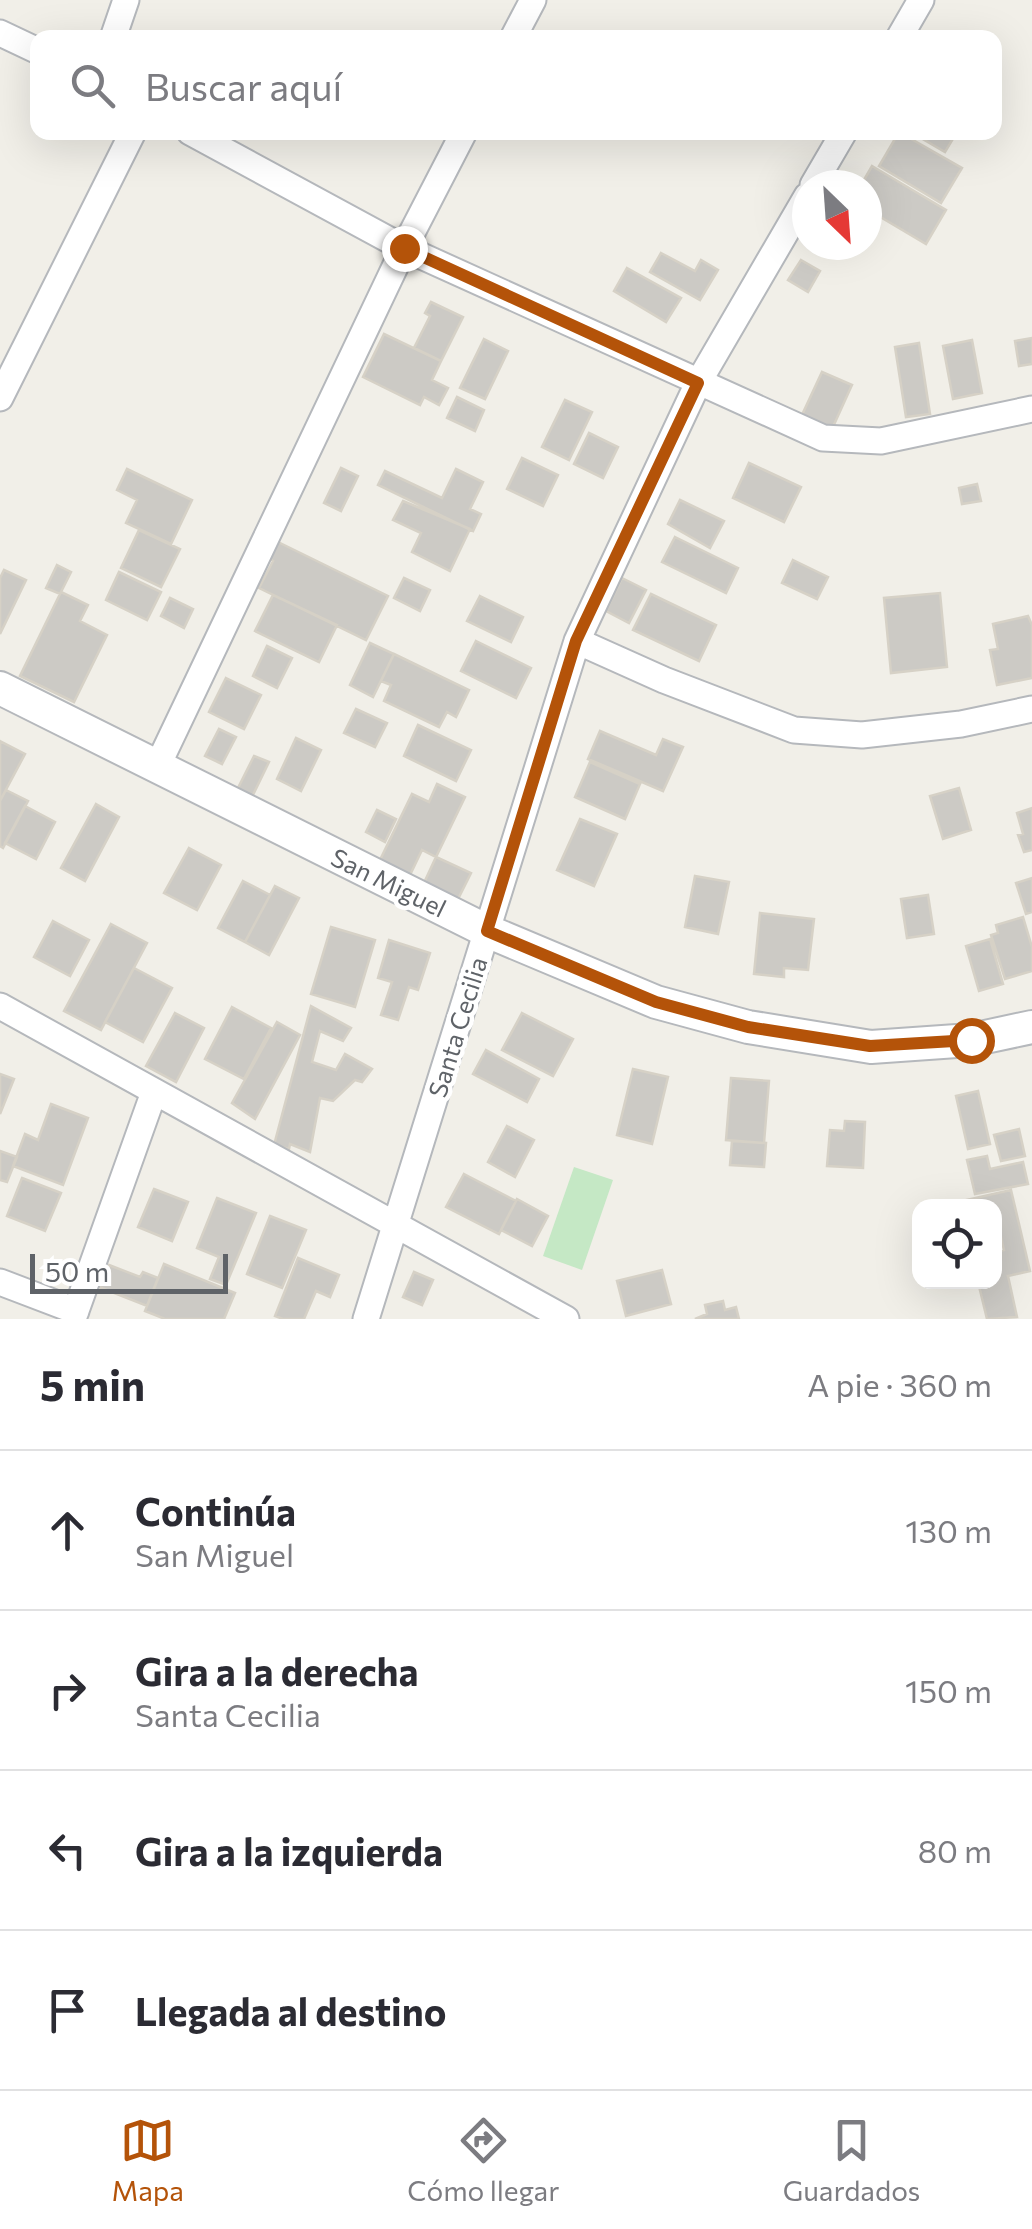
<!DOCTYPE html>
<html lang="es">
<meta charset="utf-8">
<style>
:root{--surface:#fff;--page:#f7f7f7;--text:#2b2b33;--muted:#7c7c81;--line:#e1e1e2;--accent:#b45309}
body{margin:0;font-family:Commissioner,sans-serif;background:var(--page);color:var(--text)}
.controls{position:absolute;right:30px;bottom:30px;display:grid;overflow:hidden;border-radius:20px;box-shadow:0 10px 40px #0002}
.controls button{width:90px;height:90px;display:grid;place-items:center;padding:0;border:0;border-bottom:2px solid var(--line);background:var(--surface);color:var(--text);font:50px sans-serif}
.compass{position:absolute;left:792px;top:170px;width:90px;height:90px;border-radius:50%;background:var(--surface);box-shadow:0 10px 40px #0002;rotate:155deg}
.scale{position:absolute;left:30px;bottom:25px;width:198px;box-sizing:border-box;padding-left:10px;border:5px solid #5f6368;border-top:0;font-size:28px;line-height:35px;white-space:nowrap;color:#5f6368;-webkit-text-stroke:8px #fff;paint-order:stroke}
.stop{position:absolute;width:30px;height:30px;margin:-22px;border:8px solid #b45309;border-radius:50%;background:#fff}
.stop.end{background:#b45309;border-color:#fff;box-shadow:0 2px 10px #0008}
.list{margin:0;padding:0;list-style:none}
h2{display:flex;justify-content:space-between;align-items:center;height:130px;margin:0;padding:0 40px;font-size:42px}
h2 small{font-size:32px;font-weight:400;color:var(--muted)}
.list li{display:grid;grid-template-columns:65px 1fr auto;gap:30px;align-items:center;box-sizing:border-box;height:160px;padding:0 40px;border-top:2px solid var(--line)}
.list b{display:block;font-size:38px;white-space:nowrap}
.list p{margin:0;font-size:32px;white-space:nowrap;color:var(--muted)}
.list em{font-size:32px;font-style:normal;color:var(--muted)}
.icon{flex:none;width:55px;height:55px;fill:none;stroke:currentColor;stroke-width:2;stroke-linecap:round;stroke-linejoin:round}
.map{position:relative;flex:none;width:1032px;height:1319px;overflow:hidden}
.search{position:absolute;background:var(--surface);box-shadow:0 10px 40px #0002;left:30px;right:30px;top:30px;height:110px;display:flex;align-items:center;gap:25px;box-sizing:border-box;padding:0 35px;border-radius:20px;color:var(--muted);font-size:38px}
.sheet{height:770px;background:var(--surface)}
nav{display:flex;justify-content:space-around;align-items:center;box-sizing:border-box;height:140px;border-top:2px solid var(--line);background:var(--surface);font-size:28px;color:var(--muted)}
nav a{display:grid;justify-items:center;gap:5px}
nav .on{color:var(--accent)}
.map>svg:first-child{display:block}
</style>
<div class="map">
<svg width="1032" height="1319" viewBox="0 0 1032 1319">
<rect width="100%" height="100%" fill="#f1efe8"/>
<path fill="#c5e8c5" d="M574,1167l39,13 -31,90 -39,-14z"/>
<path fill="#cccac5" stroke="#d6d1c6" stroke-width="2.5" d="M899,132l63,36 -21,35 -62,-37z
M924,132h33l-12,20 -24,-14z
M872,166l74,44 -20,34 -59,-35v-24h-6z
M661,253l34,18 6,-11 17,10 -18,30 -50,-28z
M801,260l19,11 -12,21 -20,-12z
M627,268l54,30 -15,24 -52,-31z
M431,302l32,15 -22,44 -27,-13 16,-32 -5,-3z
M384,334l57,27 -9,19 16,8 -9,17 -15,-8 -4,8 -57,-28z
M1032,338v26l-13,2 -4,-25z
M484,339l24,12 -23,48 -25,-11z
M972,340l10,53 -29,6 -10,-53z
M919,343l11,71 -24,3 -11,-70z
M822,372l30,13 -20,44 -30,-14z
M457,397l27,13 -9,21 -28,-13z
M565,400l27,12 -23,48 -27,-13z
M589,433l29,14 -15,31 -29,-14z
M522,458l36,17 -15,31 -36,-17z
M749,463l52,24 -17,35 -51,-24z
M341,468l17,8 -17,35 -17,-8z
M127,469l65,31 -21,44 -45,-21 11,-23 -20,-10z
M456,469l27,13 -13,27 11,5 -8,17 -95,-46 7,-14 57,27z
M977,484l4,17 -19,3 -3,-16z
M680,500l44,21 -14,27 -42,-24z
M403,501l67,28 -20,42 -38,-19 9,-19 -28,-13z
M139,530l41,19 -19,38 -40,-19z
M675,537l63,31 -12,25 -64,-31z
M276,541l112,55 -22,44 -107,-52 14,-27 -5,-3z
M793,560l35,17 -11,22 -35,-16z
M57,565l14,7 -11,22 -14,-6z
M4,570l22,10 -26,54v-56z
M119,572l42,20 -14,28 -41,-20z
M404,578l26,12 -10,21 -26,-13z
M622,578l24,12 -17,33 -23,-12z
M61,592l27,13 -8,16 27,14 -33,67 -54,-26z
M940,593l7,74 -56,6 -7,-75z
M651,594l65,31 -17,36 -66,-31z
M273,595l64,30 -18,37 -64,-31z
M480,596l43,21 -12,25 -44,-21z
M170,598l23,11 -9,19 -23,-12z
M1028,616l4,9v53l-35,7 -7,-35 8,-1 -5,-25z
M476,641l55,27 -15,30 -55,-27z
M370,643l24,11 -21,43 -23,-12z
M267,646l25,12 -15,30 -24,-12z
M394,654l75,36 -13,27 -9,-5 -8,15 -55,-26 7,-16 -10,-4z
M226,678l35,17 -17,34 -35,-17z
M356,709l31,14 -12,24 -31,-14z
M418,725l53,25 -15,31 -52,-25z
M219,729l17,8 -14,27 -17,-8z
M600,731l56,24 7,-16 20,8 -20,44 -75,-32z
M296,738l25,12 -20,41 -24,-12z
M0,741l25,13 -25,47z
M254,756l15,6 -19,39 -15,-7z
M590,762l50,22 -15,35 -50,-22z
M437,784l28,13 -29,60 -14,-7 -12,25 -30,-15 32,-66 17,8z
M959,788l12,42 -28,9 -13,-43z
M6,790l22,11 -25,47 -3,-2v-45z
M96,804l23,13 -34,64 -24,-13z
M25,806l30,16 -19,37 -31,-16z
M1032,808v42l-8,2 -6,-17 5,-1 -6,-21z
M377,810l19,9 -11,23 -19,-10z
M580,819l37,15 -23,52 -37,-16z
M189,848l32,17 -24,45 -33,-17z
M436,857l35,16 -13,26 -34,-16z
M695,876l34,6 -11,52 -33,-7z
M1032,878v34l-6,2 -10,-31z
M243,881l27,14 -25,47 -27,-14z
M275,886l24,12 -30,57 -24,-13z
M928,895l6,39 -27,4 -6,-39z
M760,913l54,6 -6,51 -24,-2v9l-30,-3z
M1023,917l9,30v24l-27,8 -14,-44 7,-2 -2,-8z
M53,921l36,19 -19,36 -36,-19z
M111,924l36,19 -46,87 -37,-19z
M331,927l44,13 -20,67 -44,-13z
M990,939l13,45 -24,7 -13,-45z
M389,940l41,13 -12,37 -9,-3 -11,33 -17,-5 11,-33 -14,-4z
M134,968l38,20 -29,54 -38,-20z
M311,1006l40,22 -8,13 -23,-10 -8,31 24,8 9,-16 27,15 -10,13 -7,-2 -22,21 -13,-3 -10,54 -20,-8 -1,5 -15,-4z
M232,1007l39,21 -27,51 -39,-20z
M175,1013l29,15 -28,54 -30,-16z
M522,1013l51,26 -20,37 -51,-26z
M277,1022l23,13 -45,84 -23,-16z
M486,1050l53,29 -12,23 -54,-28z
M633,1069l35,8 -16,67 -35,-9z
M0,1074l14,5 -14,35z
M731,1078l38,3 -5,62 -38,-3z
M978,1091l12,53 -22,5 -12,-53z
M51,1104l37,14 -25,67 -50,-19 12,-32 13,6z
M845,1121l20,1 -2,46 -36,-2 3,-36 14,1z
M507,1126l27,14 -19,37 -27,-15z
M1019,1129l6,27 -24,5 -7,-26z
M732,1141l34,2 -2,24 -34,-2z
M0,1151l17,6 -10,25 -7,-2z
M987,1156l3,13 33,-7 5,22 -53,10 -8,-34z
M464,1174l52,27 -17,33 -53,-27z
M22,1178l39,15 -16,38 -38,-15z
M154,1189l34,13 -16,39 -34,-14z
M1011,1190l19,81 -22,5 9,41 -30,2 -9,-37h16v-30l10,-2 -10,-44h-54z
M217,1198l39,15 -30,72 -16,-6 9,-22 -22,-9z
M517,1199l31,17 -16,30 -31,-16z
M270,1216l36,14 -24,58 -35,-14z
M298,1258l41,17 -9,22 -14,-6 -12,28h-21l-8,-3z
M164,1264l71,29 -11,26h-59l-20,-8z
M109,1265l31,12 3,-5 15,6 -11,28 -48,-19z
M662,1270l9,34 -45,12 -9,-35z
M414,1272l19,8 -11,25 -19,-8z
M723,1301l2,9 11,-3 3,12h-44l12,-5 -2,-9z"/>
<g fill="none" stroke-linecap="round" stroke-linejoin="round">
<g stroke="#b5b8bc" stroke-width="29">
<path id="minor" d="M0,33l38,18
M113,38l13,-38
M513,38l20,-38
M899,38l22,-38
M190,132l214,116 419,190 58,3 151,-32
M813,185l31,-53
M0,398l133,-266
M577,641l87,39 130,50 68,5 99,-11 71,-15
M157,767l247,-519 60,-116
M0,1006l566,313
M0,1282l76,29
M73,1319l81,-227
M366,1319l211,-678 121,-258 109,-187"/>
</g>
<g stroke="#b5b8bc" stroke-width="36">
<path id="tertiary" d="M0,688l487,243 169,71 92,25 123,20 100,-7 61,-13"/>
</g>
<use href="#minor" stroke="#fff" stroke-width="25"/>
<use href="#tertiary" stroke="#fff" stroke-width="32"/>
</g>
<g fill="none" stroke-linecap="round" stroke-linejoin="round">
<path stroke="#b45309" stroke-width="12" d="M404,248l294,135 -122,258 -89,290 169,71 92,25 122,19 101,-6"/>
</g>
<g text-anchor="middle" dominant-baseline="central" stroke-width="9" stroke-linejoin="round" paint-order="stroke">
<g font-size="25" fill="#5f6368" stroke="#fff">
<text transform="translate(389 882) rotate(26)">San Miguel</text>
<text transform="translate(457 1027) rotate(-73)">Santa Cecilia</text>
</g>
</g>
</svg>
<div class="controls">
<button><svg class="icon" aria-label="locate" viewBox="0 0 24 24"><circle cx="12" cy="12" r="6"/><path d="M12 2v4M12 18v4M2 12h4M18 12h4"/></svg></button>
</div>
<svg class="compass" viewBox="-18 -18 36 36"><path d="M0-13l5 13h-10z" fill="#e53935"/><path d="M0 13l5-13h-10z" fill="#7c7c81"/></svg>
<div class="scale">50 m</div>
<div class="stop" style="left:971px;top:1040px"></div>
<div class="stop end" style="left:404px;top:248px"></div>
<div class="search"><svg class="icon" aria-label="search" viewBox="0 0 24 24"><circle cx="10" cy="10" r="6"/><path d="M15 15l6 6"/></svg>Buscar aquí</div>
</div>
<section class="sheet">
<h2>5 min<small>A pie · 360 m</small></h2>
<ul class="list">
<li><svg class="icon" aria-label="ahead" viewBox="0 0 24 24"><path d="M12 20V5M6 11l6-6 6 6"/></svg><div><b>Continúa</b><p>San Miguel</p></div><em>130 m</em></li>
<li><svg class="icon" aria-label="right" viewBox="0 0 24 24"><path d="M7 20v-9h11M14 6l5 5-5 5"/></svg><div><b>Gira a la derecha</b><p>Santa Cecilia</p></div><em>150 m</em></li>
<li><svg class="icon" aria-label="left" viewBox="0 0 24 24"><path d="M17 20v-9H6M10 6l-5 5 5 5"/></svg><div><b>Gira a la izquierda</b></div><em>80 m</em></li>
<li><svg class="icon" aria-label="arrive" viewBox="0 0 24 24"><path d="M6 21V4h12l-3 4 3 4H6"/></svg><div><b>Llegada al destino</b></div></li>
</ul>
</section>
<nav>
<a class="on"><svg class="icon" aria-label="map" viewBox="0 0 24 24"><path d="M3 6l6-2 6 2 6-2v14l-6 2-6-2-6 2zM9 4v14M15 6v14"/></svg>Mapa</a>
<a><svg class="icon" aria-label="directions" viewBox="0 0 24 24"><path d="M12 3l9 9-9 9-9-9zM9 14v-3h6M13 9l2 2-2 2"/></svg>Cómo llegar</a>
<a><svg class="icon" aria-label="saved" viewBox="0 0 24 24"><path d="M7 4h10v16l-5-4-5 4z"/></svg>Guardados</a>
</nav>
